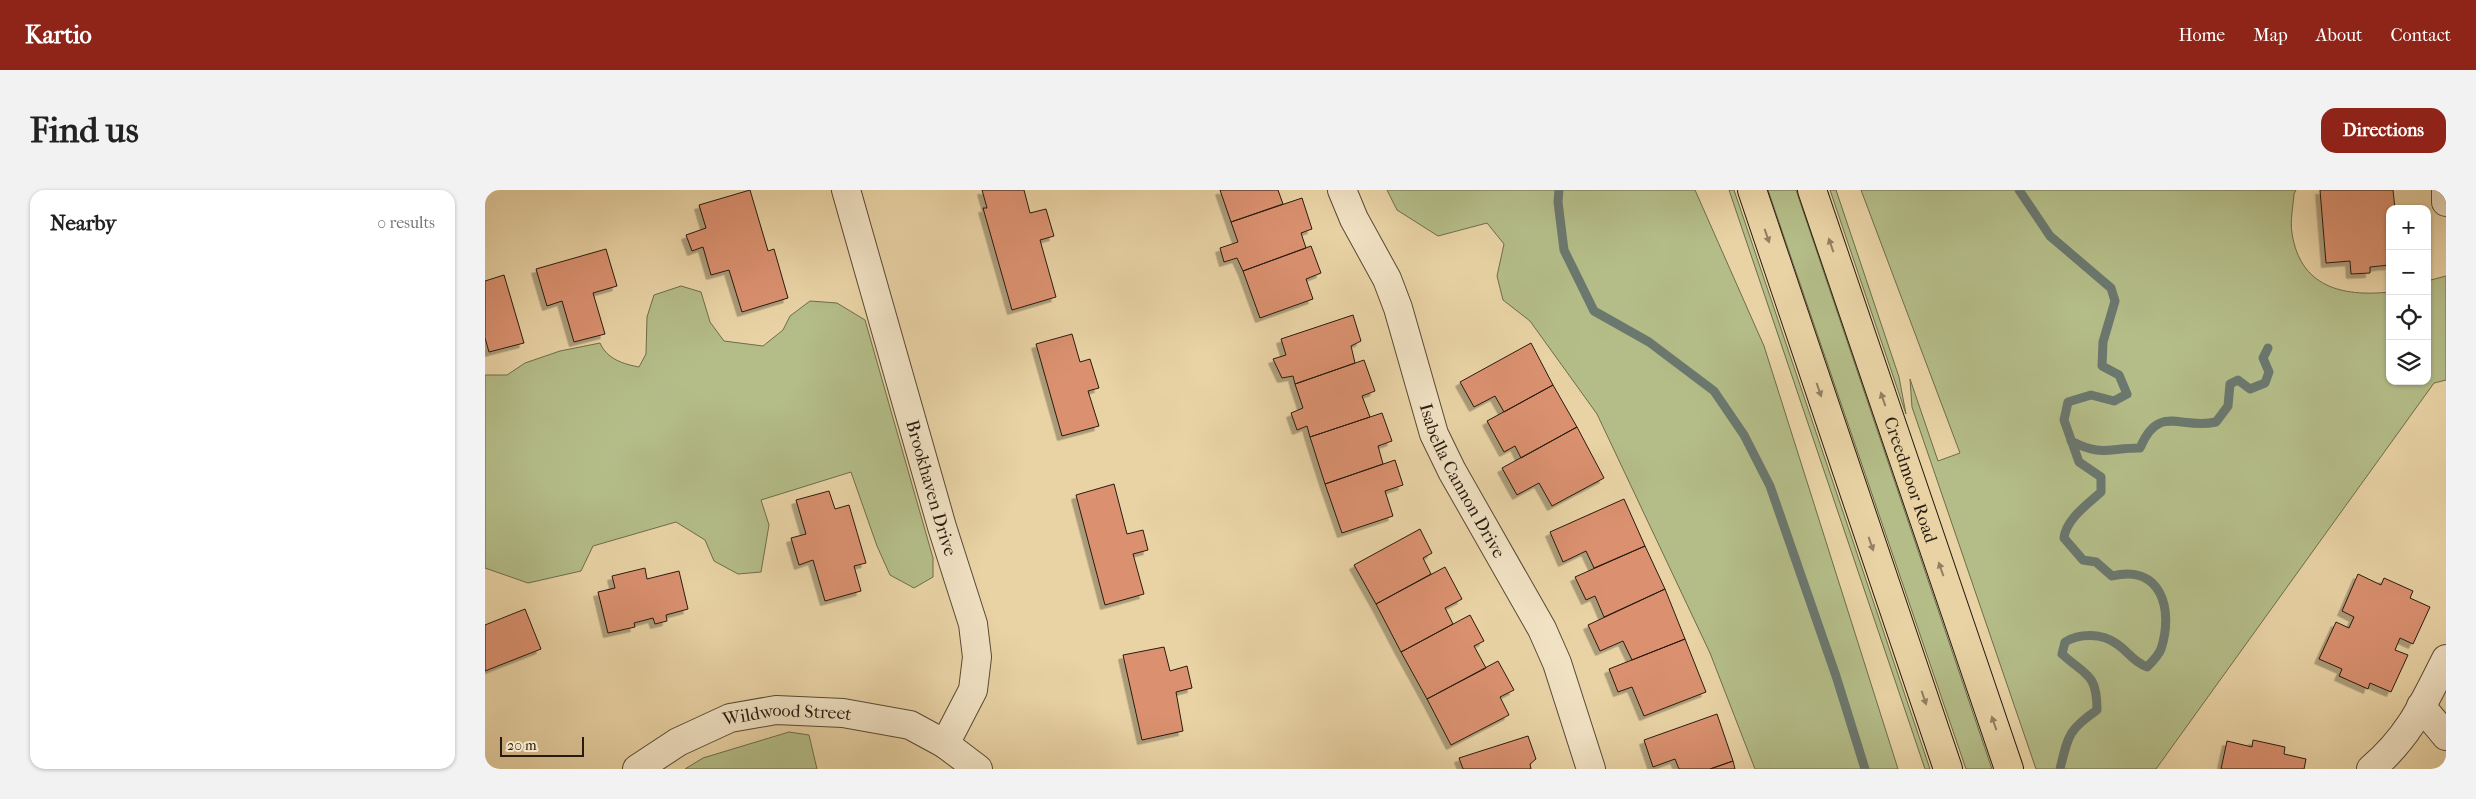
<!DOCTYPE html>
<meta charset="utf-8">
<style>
:root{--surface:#fff;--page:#f2f2f2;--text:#222;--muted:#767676;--line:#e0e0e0;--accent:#8f2418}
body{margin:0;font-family:"IM FELL French Canon",serif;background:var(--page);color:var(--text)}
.controls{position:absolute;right:15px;top:15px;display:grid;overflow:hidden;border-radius:10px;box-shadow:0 1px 4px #0004}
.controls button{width:45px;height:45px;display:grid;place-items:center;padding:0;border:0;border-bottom:1px solid var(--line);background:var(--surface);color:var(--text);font:25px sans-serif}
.scale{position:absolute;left:15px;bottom:12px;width:84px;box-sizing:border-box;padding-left:5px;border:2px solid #271b10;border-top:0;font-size:14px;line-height:18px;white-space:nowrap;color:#271b10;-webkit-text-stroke:4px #f1e2c4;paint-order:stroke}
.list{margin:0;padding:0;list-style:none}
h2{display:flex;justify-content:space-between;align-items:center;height:65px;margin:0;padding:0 20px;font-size:21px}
h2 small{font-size:16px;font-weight:400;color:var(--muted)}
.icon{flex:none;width:28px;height:28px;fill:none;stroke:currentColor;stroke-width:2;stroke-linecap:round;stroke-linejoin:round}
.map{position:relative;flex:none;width:1961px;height:579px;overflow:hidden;border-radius:15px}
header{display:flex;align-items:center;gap:30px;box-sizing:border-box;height:70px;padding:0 25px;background:var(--accent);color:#fff}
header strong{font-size:24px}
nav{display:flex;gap:28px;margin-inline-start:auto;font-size:18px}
.intro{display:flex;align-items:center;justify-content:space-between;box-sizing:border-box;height:120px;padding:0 30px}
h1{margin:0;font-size:35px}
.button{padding:12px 22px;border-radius:15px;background:var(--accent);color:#fff;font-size:18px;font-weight:700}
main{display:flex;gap:30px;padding:0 30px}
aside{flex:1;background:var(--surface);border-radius:15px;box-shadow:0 1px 4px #0004}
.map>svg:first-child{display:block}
</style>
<header>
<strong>Kartio</strong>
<nav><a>Home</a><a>Map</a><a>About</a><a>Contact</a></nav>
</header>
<div class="intro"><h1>Find us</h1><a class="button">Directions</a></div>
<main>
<aside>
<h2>Nearby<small>0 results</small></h2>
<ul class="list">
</ul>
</aside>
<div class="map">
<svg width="1961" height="579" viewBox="0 0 1961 579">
<defs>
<filter id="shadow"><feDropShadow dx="-4.5" dy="4.5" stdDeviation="0" flood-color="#0004"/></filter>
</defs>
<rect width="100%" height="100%" fill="#e9d3a5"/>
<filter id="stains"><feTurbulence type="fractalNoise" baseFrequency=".004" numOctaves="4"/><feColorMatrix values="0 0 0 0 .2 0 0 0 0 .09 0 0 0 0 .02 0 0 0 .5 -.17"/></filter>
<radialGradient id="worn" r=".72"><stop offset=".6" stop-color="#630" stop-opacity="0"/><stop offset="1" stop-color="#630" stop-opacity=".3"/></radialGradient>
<path fill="#b4bd88" stroke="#6e6c4c" d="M902,0h308l69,156 134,423h-143l-45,-116 -113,-239 -67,-93 -27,-21 -6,-24 7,-32 -17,-21 -49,13 -41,-26z
M1244,0h5l196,579h-5z
M1283,0h28l196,579h-26z
M1345,0h6l63,187 7,37z
M1376,0h435l-2,4c-1,13 -4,27 -2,39 8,54 50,64 98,59v89h37v-100l19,-5v104l-12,3 -278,386h-120l-124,-362 -2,-28 28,82 22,-8z
M196,96l20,6 9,30 14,19 39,5 20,-16 7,-14 20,-15 27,2 28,17 68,238v19l-19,11 -24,-13 -13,-29 -26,-74 -90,28 8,25 -8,47 -23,2 -24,-13 -9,-21 -29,-18 -83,24 -12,25 -53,12 -43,-15v-193h22l18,-12 35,-12 40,-8c7,16 23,21 39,24l7,-13 1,-37 7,-22z
M304,542l20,3 8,34h-132l18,-11z"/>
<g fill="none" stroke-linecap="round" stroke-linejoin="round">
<path stroke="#6b786f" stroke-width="9" d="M1074,0l-1,12 6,48 30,61 55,31 65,49 30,44 26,51 66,190 29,93
M1534,0l31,46 61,52 4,13 -12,41 -1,24 17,9 8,19 -13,7 -23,-6 -23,7 -4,18 15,42 22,15v15c-13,12 -35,27 -37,46l19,22 13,2 16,14c49,-12 62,33 49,73 -2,6 -9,13 -14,18 -16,-7 -17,-14 -30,-23 -15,-11 -37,-11 -52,-2l-3,12c24,22 35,19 35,56 -29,20 -29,26 -37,59
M1586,251c31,16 37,7 69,7 19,-45 40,-18 76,-26l12,-16 2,-22 8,-4 12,9 15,-6 4,-11 -6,-14 5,-10"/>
</g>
<path fill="#db916f" stroke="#271b10" filter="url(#shadow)" d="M265,0l18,61 6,-2 14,49 -46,14 -13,-42 -18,5 -8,-28 -11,4 -6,-16 20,-7 -7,-23z
M497,0h42l6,23 16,-4 8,27 -14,4 16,57 -44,13 -29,-102h4z
M735,0h58l5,14 -52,18z
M1835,0h73l2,19h-5v56l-20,2v6l-19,1 -1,-13 -24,2z
M817,8l10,31 -11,4 5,15 -63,23 -6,-13 -13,4 -4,-14 18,-6 -7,-20z
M826,56l10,27 -15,6 7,20 -53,19 -17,-47z
M121,59l11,37 -24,7 12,41 -31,8 -12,-41 -15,5 -11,-37z
M19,85l20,68 -35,9 -4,-14v-57z
M868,125l8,26 -10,5 4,17 -60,21 -2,-8 -11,2 -9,-19 13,-4 -5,-16z
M587,144l8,28 10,-3 9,29 -11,3 11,35 -37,10 -26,-92z
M1046,153l22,42 -49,27 -9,-16 -21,11 -14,-25z
M879,170l11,31 -13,5 8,21 -60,20 -3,-11 -10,4 -6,-17 12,-5 -8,-24z
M1068,195l24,42 -56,31 -6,-12 -11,6 -17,-31z
M897,223l10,28 -14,5 5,18 -58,20 -15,-47z
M1092,237l27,51 -52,28 -13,-23 -22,12 -15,-27z
M910,270l8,25 -18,6 8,25 -51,17 -17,-49z
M629,294l13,50 16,-4 5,20 -15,4 11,40 -39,11 -29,-110z
M344,301l6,18 14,-4 17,58 -12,3 7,25 -36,10 -12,-41 -14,5 -8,-27 15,-4 -10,-34z
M1139,309l21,47 -51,22 -8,-17 -23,11 -13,-30z
M935,339l12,24 -9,5 8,16 -55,30 -22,-39z
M1160,356l20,43 -61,28 -9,-21 -9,4 -11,-23z
M960,377l17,32 -17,9 8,16 -52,28 -25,-48z
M160,378l2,11 32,-8 9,38 -22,6 1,6 -12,3 -2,-6 -19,5 1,4 -27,6 -10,-41 17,-4 -3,-12z
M1873,384l23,11 3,-7 29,13 -3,7 20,9 -17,37 -13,-6 -5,12 13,5 -17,37 -21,-9 -2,6 -29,-13 3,-7 -23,-10 17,-37 13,6 5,-11 -12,-6z
M1180,399l20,50 -53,21 -9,-19 -23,10 -12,-26z
M40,419l16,40 -56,22v-46z
M985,425l14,26 -10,5 12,22 -59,31 -26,-47z
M1200,449l21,53 -62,24 -12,-29 -14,5 -9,-23z
M679,457l6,24 17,-5 5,22 -16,4 7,39 -41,9 -19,-85z
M1013,471l16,29 -14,7 9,18 -58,30 -24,-46z
M1232,524l16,47 -23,8h-31l-4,-10 -22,8 -9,-27z
M1043,546l8,23 -6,5 1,5h-68l-4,-11z
M1768,550l32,7 -1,7 22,5 -2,10h-83l6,-28 25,6z
M1248,571l2,8h-25z"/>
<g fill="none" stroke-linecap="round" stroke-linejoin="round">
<g stroke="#584935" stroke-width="30">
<g id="minor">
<path id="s1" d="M361,0l96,337 31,97 4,33 -4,33 -28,54 33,25"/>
<path id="s2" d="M857,0l12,29 33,60 11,29 36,126 18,37 90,158 15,34 34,106"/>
<path d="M1961,0v12"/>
<path d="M1936,516l25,30"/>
<path id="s3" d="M152,579l41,-27 52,-24 46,-8 67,3 67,12 35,19"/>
<path d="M1886,579c39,-33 52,-65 75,-110"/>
</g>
</g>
<g stroke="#271b10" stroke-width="30">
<g id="major">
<path d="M1267,0l196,579"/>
<path id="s4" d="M1327,0l197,579"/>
</g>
</g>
<use href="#minor" stroke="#f1e2c4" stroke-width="28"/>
<use href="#major" stroke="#e9d3a5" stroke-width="28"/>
</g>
<defs><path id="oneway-solid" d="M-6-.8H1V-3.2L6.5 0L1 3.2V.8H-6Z" transform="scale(1.25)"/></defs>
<g fill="#928062">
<use href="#oneway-solid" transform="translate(1282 46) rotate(71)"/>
<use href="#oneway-solid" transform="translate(1346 55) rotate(-109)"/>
<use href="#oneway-solid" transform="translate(1334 200) rotate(71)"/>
<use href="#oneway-solid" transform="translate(1398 209) rotate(-109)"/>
<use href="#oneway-solid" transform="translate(1386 354) rotate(71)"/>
<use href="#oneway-solid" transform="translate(1456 379) rotate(-109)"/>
<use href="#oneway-solid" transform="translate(1439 508) rotate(71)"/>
<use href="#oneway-solid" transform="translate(1509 533) rotate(-109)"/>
</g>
<g text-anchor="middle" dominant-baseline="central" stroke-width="4.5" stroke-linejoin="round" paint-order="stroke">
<g font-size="18" fill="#271b10" stroke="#f1e2c4">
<text stroke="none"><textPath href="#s4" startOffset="306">Creedmoor Road</textPath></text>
<text stroke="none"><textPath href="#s2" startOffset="316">Isabella Cannon Drive</textPath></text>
<text stroke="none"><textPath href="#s1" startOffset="310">Brookhaven Drive</textPath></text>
<text stroke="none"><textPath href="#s3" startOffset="164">Wildwood Street</textPath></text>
</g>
</g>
<rect width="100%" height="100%" filter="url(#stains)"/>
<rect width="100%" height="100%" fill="url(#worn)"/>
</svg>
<div class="controls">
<button>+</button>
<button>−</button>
<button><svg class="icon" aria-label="locate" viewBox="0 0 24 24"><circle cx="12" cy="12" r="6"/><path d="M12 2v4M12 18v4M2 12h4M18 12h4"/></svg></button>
<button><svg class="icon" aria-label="layers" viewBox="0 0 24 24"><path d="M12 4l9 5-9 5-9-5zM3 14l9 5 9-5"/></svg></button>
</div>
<div class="scale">20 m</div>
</div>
</main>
